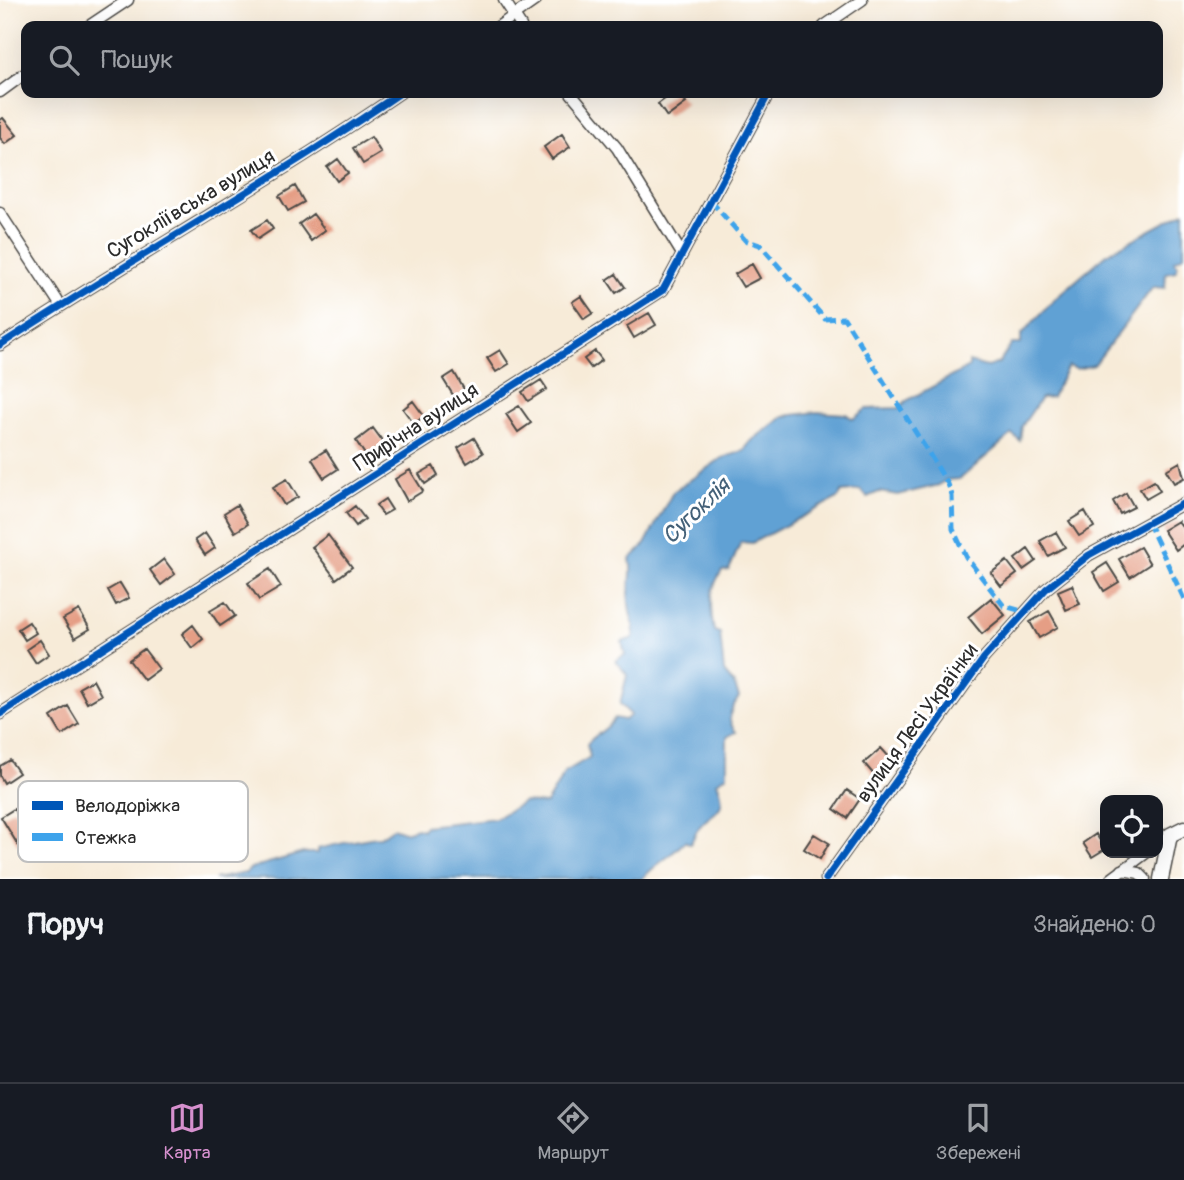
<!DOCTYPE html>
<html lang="uk">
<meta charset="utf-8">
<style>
:root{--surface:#171b24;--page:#242831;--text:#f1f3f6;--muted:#9ea1a6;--line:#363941;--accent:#d690ce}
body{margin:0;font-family:Pangolin,sans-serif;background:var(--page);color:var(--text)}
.controls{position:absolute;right:21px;bottom:21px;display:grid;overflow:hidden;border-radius:14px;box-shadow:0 7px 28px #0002}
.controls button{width:63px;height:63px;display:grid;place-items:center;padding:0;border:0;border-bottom:2px solid var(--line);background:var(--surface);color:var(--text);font:35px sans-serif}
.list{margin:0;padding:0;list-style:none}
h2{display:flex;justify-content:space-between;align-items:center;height:91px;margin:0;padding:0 28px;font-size:30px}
h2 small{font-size:23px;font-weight:400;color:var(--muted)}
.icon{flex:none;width:38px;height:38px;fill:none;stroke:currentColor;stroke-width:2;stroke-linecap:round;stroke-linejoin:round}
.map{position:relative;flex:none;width:1184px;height:879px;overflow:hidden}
.search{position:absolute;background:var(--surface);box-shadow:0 7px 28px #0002;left:21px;right:21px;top:21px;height:77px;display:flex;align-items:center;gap:18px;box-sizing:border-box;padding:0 24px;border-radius:14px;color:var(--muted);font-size:26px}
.sheet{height:203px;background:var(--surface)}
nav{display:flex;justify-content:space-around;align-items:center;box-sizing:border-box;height:98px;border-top:2px solid var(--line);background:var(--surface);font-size:19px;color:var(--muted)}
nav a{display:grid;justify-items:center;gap:4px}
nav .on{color:var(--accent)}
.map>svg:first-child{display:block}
</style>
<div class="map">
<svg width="1184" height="879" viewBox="0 0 1184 879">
<rect width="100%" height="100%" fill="#fff"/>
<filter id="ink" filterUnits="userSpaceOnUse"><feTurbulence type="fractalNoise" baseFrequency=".0143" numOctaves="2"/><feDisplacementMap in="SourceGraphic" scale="14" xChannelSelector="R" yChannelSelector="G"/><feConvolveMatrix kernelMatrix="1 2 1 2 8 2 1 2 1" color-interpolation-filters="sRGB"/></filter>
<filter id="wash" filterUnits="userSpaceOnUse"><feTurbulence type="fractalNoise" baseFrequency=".00686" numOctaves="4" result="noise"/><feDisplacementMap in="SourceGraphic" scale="28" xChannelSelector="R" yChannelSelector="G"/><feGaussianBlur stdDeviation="1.57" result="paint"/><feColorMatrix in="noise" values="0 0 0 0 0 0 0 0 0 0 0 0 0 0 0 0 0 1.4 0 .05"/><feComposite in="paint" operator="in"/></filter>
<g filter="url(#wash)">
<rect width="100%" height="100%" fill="#f7ebd8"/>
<path fill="#61a1d4" stroke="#466680" stroke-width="2" d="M1184,212v43l-10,6 4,4 -2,6 -10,2 -1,15 -12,-1 -59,78 -18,4 -8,-3 -16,31 -11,1 -19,28 -2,15 -8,-7 -52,45 -14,1 -7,5 -41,10 -19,-3 -12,5 -6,-7 -19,2 -4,6 -86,45 -11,-1 -12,28 -7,1c-14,19 -12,38 -8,60l6,2 4,39 10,12 5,13c-9,14 -14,22 -3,35l-9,5v38l-10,7c14,33 -7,28 -19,47 -4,5 -4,10 -8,15l-5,-3c-13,15 -30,23 -43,38h-428l32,-6 5,-5 52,-15h15v-4c6,-2 57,-13 62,-12l13,-9 11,4 13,-4 6,2 2,-4 71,-8 28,-16 22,2 19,-32 25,-15 -3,-13c8,-10 21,-14 28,-26l10,2 6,-5 -11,-11 7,-29 -11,-14 9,-7 -3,-12 11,-4c3,-14 -3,-20 -4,-33 -2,-16 5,-30 1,-46l14,-13 29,-54 49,-34 22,-7 6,-9 34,-26 33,-4 29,2 7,5 13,-10 33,-1 7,-7 63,-34v-5l18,5 12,-4 13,-19h9v-9l35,-37 52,-45z"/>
<g id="blocks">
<path fill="#e59e85" d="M673,93h5l8,10 -19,14 -9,-13z
M3,118l14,17 -12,9 -5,-6v-18z
M562,134l8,13 -18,12 -8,-12z
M371,137l10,16 -18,11 -10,-16z
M338,159l10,14 -11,8 -10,-14z
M295,186l9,16 -16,9 -9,-15z
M313,214l12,16 -14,11 -12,-17z
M267,220l6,9 -15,10 -7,-9z
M752,264l8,14 -17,9 -8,-13z
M616,274l9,13 -9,6 -9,-13z
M581,296l12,17 -9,6 -12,-17z
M649,313l7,12 -22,13 -7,-12z
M500,350l9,14 -13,8 -9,-14z
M595,351l7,9 -11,8 -7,-9z
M454,372l11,19 -10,7 -12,-19z
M541,380l6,9 -19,12 -6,-9z
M413,401l11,15 -10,8 -11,-15z
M519,406l12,17 -13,9 -12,-18z
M373,428l11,15 -18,13 -10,-15z
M474,438l9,15 -16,10 -9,-15z
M326,450l12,19 -14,9 -12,-19z
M1180,462l4,16 -10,5 -8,-13z
M433,466l5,9 -13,9 -6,-10z
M410,470l13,21 -16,10 -12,-22z
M287,479l11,18 -14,8 -11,-18z
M1154,481l6,10 -14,8 -6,-10z
M1126,493l8,14 -14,7 -7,-13z
M385,499l7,11 -9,5 -7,-10z
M237,505l11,19 -13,8 -11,-19z
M355,506l10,13 -9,7 -10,-13z
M1085,511l9,16 -15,9 -10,-15z
M1178,521l6,8v15l-8,6 -13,-20z
M1056,532l9,15 -17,9 -8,-15z
M205,533l10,15 -10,7 -10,-15z
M328,535l24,32 -16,12 -24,-32z
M1140,547l10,17 -20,13 -11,-18z
M1028,549l8,12 -13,9 -8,-11z
M164,559l11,15 -14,11 -11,-15z
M1007,561l10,13 -16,12 -10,-13z
M1107,563l12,19 -15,9 -11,-19z
M270,569l11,18 -22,13 -11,-17z
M120,583l9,15 -13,7 -8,-15z
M1072,585l8,19 -14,6 -8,-19z
M991,598l14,17 -23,19 -14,-17z
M225,602l10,14 -15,10 -10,-15z
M79,610l11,19 -15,9 -12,-19z
M1049,611l9,16 -19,11 -9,-16z
M29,622l7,11 -11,7 -7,-11z
M193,625l10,14 -11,9 -10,-14z
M40,640l9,14 -13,9 -9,-14z
M144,649l15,20 -15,11 -15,-20z
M93,680l8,15 -14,8 -8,-15z
M68,706l11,18 -17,11 -11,-18z
M881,748l11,12 -17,16 -11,-13z
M10,760l9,13 -15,10 -4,-7v-10z
M847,790l13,9 -13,19 -13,-9z
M14,809l17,28 -13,8 -17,-28z
M814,834l15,9 -9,16 -16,-10z
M1096,834l9,15 -13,8 -9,-14z"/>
</g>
</g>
<g filter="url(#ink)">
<use href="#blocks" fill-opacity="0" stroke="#4a4845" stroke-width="2"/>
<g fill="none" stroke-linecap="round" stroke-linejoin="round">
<g stroke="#4a4845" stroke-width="13">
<path id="minor" d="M504,0l17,26
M89,26l39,-26
M499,26l37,-26
M824,26l38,-26
M0,92l26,-19
M571,93l46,55 65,106
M0,213l61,93
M0,345c132,-86 270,-163 400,-252
M0,714l663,-424 106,-197
M1158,844l12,-9
M1122,870l17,3 6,6
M826,879l158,-221 62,-69 43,-34 95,-52
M1111,879l35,-26"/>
</g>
<g stroke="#4a4845" stroke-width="17">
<path id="tertiary" d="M1161,879l9,-44 14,-7"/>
</g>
<use href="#minor" stroke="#fff" stroke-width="10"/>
<use href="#tertiary" stroke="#fff" stroke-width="14"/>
<path stroke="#3ea3eb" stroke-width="5" stroke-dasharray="10 5" stroke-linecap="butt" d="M711,201l34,39 15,5 65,74 19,-1 104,166 4,11 1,34 13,28 38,49 22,6
M1148,522l36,77"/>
<g stroke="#fff" stroke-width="11">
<path id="cycleway" d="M0,345c132,-86 270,-163 400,-252
M0,714l663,-424 106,-197
M826,879l158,-221 62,-69 43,-34 95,-52"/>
</g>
<use href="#cycleway" stroke="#0057b8" stroke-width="7"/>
</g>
</g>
<g text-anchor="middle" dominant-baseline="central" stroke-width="6" stroke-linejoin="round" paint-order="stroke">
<g font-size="21" fill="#2b2b2b" stroke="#fff">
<text transform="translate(191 204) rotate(-31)">Сугокліївська вулиця</text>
<text transform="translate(416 427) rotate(-33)">Прирічна вулиця</text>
<text transform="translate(917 723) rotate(-54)">вулиця Лесі Українки</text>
</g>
<g font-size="23" font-style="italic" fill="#436077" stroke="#fff">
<text transform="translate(696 511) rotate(-44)">Сугоклія</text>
</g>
</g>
<rect x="18" y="781" width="230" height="81" rx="10" fill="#fff" stroke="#bfbfbf" stroke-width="2"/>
<rect x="32" y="801" width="31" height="9" fill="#0057b8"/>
<rect x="32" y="833" width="31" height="8" fill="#3ea3eb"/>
<g font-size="19" fill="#2b2b2b">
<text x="75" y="812">Велодоріжка</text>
<text x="75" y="844">Стежка</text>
</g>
</svg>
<div class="controls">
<button><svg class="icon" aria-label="locate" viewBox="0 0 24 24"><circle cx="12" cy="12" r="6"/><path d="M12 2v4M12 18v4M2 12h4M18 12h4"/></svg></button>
</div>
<div class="search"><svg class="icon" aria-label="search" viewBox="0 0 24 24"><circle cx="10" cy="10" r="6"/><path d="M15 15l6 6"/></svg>Пошук</div>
</div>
<section class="sheet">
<h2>Поруч<small>Знайдено: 0</small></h2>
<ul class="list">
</ul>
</section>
<nav>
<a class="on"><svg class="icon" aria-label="map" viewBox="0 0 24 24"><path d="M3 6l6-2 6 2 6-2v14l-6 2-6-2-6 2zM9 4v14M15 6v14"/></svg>Карта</a>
<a><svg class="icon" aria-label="directions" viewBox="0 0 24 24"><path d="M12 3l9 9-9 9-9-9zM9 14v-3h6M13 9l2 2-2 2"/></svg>Маршрут</a>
<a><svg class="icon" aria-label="saved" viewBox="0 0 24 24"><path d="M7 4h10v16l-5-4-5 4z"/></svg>Збережені</a>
</nav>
